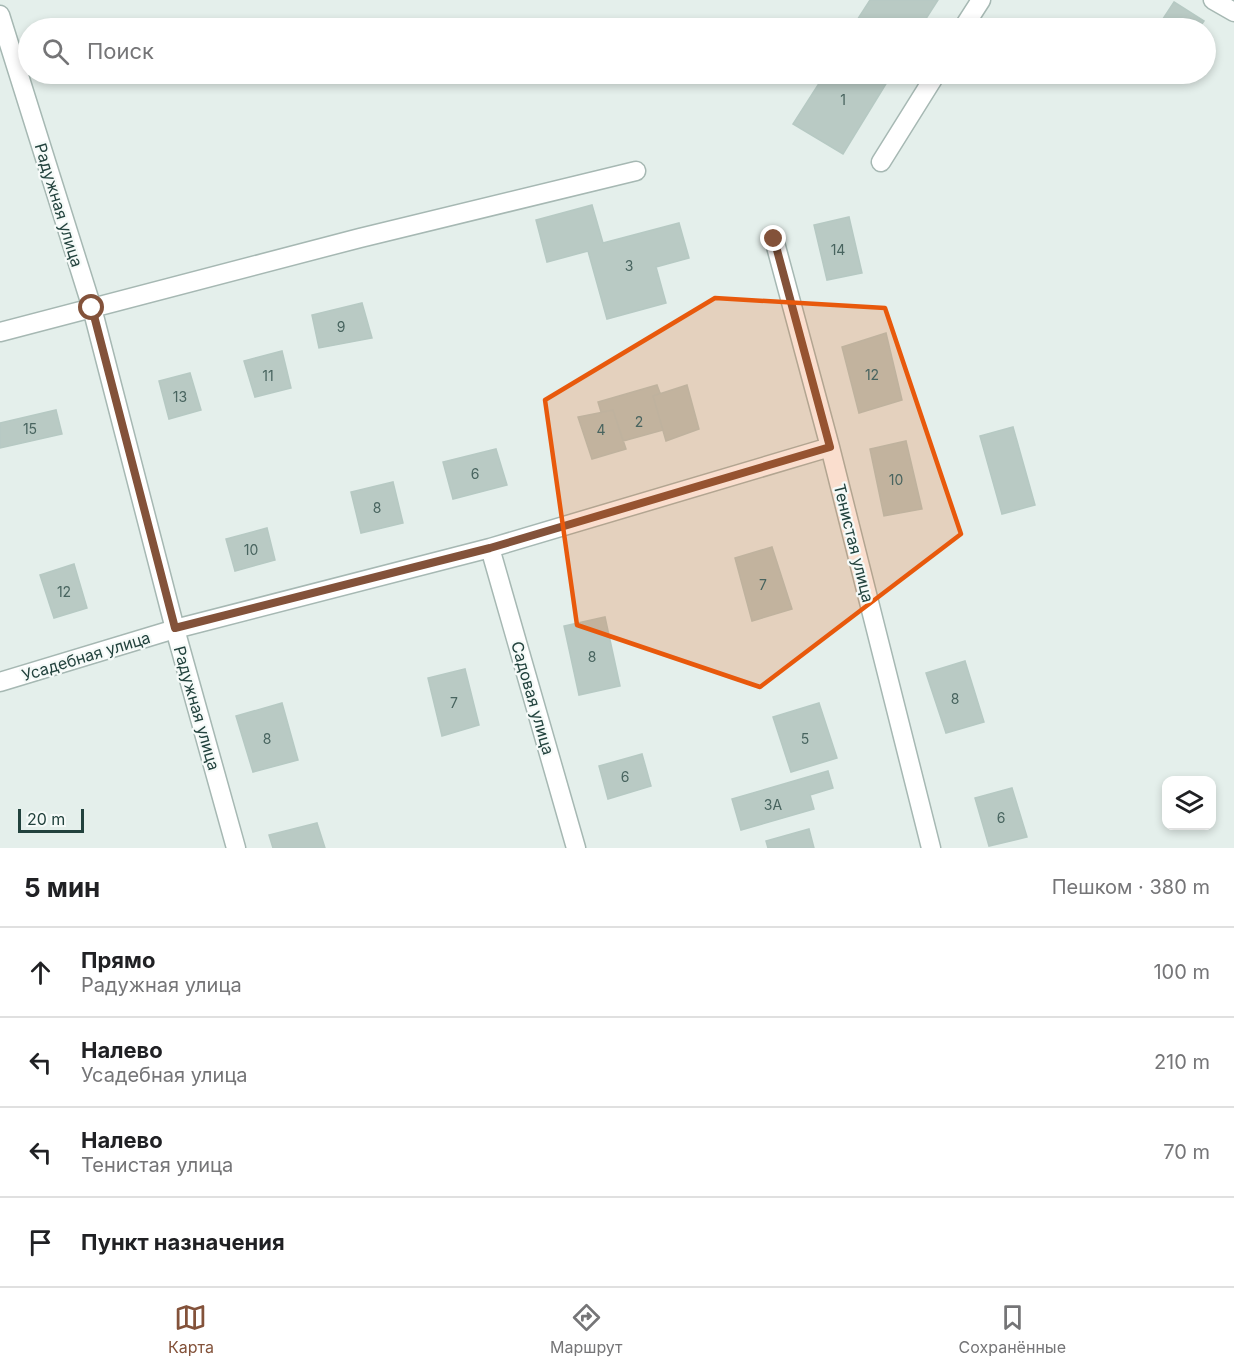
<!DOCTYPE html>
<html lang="ru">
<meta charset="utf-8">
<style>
:root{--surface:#fff;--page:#f6f6f6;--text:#202124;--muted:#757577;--line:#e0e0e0;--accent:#83523a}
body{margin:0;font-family:Inter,sans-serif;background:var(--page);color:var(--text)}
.controls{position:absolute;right:18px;bottom:18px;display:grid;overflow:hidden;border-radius:12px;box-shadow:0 3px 9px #0003}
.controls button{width:54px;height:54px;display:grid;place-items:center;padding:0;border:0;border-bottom:2px solid var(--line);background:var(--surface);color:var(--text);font:30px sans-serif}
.scale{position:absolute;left:18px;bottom:15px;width:66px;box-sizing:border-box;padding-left:6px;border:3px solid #22423d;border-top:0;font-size:16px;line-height:21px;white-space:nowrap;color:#22423d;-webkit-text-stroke:4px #f5faf8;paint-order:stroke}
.stop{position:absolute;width:18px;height:18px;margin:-14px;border:4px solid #83523a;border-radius:50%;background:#fff}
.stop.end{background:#83523a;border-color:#fff;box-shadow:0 2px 6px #0008}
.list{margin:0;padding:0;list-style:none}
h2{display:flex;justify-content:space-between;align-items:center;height:78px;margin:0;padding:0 24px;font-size:26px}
h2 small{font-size:20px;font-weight:400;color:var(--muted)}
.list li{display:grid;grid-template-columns:39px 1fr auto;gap:18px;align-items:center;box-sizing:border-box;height:90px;padding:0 24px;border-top:2px solid var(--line)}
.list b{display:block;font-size:22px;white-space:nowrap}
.list p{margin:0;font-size:20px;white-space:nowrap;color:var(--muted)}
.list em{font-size:20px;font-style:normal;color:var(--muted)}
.icon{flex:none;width:33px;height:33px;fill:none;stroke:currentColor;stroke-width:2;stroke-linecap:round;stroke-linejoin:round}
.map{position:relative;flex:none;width:1234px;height:848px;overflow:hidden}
.search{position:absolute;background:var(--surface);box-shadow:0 3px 9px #0003;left:18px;right:18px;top:18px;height:66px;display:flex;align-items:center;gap:15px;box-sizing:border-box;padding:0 21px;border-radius:33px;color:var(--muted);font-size:22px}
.sheet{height:438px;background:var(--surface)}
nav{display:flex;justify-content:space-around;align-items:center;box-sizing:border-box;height:84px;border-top:2px solid var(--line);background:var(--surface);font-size:16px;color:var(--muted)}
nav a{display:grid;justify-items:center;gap:3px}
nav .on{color:var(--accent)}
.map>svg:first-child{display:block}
</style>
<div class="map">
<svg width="1234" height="848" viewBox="0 0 1234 848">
<rect width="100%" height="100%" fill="#e4efeb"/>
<path fill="#b9cac4" stroke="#b6c9c3" stroke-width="1.5" d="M870,0h68l-18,28h-68z
M1174,2l30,19 -5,7h-42z
M825,74h67l-49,80 -50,-30z
M592,205l11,38 76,-20 10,35 -33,9 10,36 -59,16 -19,-68 -41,11 -11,-42z
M849,217l13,56 -35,7 -13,-55z
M362,303l10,35 -53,10 -7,-33z
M886,333l16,67 -43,13 -17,-66z
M282,351l9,37 -36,9 -11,-36z
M190,373l11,37 -32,9 -10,-38z
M657,385l3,8 -7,3 10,34 -40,11 -10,-31 -12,2 -3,-10z
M687,385l12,44 -33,12 -13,-45z
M56,410l6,24 -62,14v-25z
M613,410l13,39 -34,10 -14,-42z
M1013,427l22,78 -33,9 -22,-78z
M906,441l16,68 -38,7 -14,-67z
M496,449l11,36 -54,14 -10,-37z
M393,482l10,41 -42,10 -10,-41z
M267,528l8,32 -40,11 -9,-32z
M772,547l20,62 -40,12 -17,-63z
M74,564l13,44 -33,10 -14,-43z
M605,617l15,69 -41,9 -15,-69z
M965,661l19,61 -38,11 -20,-60z
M465,669l14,56 -37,11 -14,-58z
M282,703l16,57 -45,12 -17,-56z
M819,703l18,55 -46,14 -18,-55z
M642,754l9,32 -43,13 -9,-33z
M828,771l5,17 -23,7 4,14 -73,21 -9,-31z
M1012,788l15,49 -38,9 -14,-48z
M317,823l8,25h-52l-4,-13z
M809,829l5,19h-46l-2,-7z"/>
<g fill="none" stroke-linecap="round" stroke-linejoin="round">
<g stroke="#a6b8b3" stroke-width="21">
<path id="minor" d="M1213,0l21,12
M0,15l92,293 83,321 61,219
M963,28l18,-28
M881,162l55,-88
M774,239l56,208 101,401
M0,332l360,-94 276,-67
M490,548l86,300
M0,682l175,-53 315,-81 340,-101"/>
</g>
<use href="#minor" stroke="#fff" stroke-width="18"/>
</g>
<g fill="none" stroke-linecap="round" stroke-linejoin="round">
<path stroke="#83523a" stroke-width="8" d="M92,308l83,320 315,-80 340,-101 -56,-208"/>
</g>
<path fill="#e8590c" fill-opacity="0.2" stroke="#e8590c" stroke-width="4.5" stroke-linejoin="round" d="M715,298l170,10 76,226 -201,153 -183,-62 -32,-225z"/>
<g text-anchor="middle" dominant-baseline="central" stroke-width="4.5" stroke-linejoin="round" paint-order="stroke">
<g font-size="14" fill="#48645f">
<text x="843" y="99">1</text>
<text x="838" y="249">14</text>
<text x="629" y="265">3</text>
<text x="341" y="326">9</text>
<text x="872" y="374">12</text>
<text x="268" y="375">11</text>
<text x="180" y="396">13</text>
<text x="639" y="421">2</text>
<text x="30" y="428">15</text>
<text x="601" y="429">4</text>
<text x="475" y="473">6</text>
<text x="896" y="479">10</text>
<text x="377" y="507">8</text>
<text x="251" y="549">10</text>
<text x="763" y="584">7</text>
<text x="64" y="591">12</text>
<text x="592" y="656">8</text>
<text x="955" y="698">8</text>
<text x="454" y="702">7</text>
<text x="267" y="738">8</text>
<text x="805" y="738">5</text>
<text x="625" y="776">6</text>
<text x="773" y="804">3А</text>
<text x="1001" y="817">6</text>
</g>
<g font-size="16" fill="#22423d" stroke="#f5faf8">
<text transform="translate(59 205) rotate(73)">Радужная улица</text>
<text transform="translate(854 543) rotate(76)">Тенистая улица</text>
<text transform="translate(86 656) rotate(-17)">Усадебная улица</text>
<text transform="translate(533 698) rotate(74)">Садовая улица</text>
<text transform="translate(197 708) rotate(74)">Радужная улица</text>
</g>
</g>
</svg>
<div class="controls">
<button><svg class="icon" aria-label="layers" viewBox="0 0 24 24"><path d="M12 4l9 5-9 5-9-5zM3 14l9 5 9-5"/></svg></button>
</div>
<div class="scale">20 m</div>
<div class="stop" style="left:92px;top:308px"></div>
<div class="stop end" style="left:774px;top:239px"></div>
<div class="search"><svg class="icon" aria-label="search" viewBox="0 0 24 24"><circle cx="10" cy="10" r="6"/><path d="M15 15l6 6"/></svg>Поиск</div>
</div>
<section class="sheet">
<h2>5 мин<small>Пешком · 380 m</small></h2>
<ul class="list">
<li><svg class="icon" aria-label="ahead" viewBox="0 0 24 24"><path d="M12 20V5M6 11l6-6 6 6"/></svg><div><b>Прямо</b><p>Радужная улица</p></div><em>100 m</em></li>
<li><svg class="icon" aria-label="left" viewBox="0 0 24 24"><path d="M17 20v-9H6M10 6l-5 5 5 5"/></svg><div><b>Налево</b><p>Усадебная улица</p></div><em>210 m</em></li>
<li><svg class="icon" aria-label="left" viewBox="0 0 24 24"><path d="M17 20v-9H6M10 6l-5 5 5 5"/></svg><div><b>Налево</b><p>Тенистая улица</p></div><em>70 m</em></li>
<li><svg class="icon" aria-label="arrive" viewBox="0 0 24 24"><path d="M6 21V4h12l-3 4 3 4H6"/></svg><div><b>Пункт назначения</b></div></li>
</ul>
</section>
<nav>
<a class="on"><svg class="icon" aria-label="map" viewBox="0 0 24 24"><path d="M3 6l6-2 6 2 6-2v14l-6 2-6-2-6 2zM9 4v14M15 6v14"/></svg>Карта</a>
<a><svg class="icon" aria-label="directions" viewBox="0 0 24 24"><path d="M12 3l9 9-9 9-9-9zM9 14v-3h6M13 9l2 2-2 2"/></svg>Маршрут</a>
<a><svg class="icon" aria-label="saved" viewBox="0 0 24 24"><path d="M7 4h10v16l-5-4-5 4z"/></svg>Сохранённые</a>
</nav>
